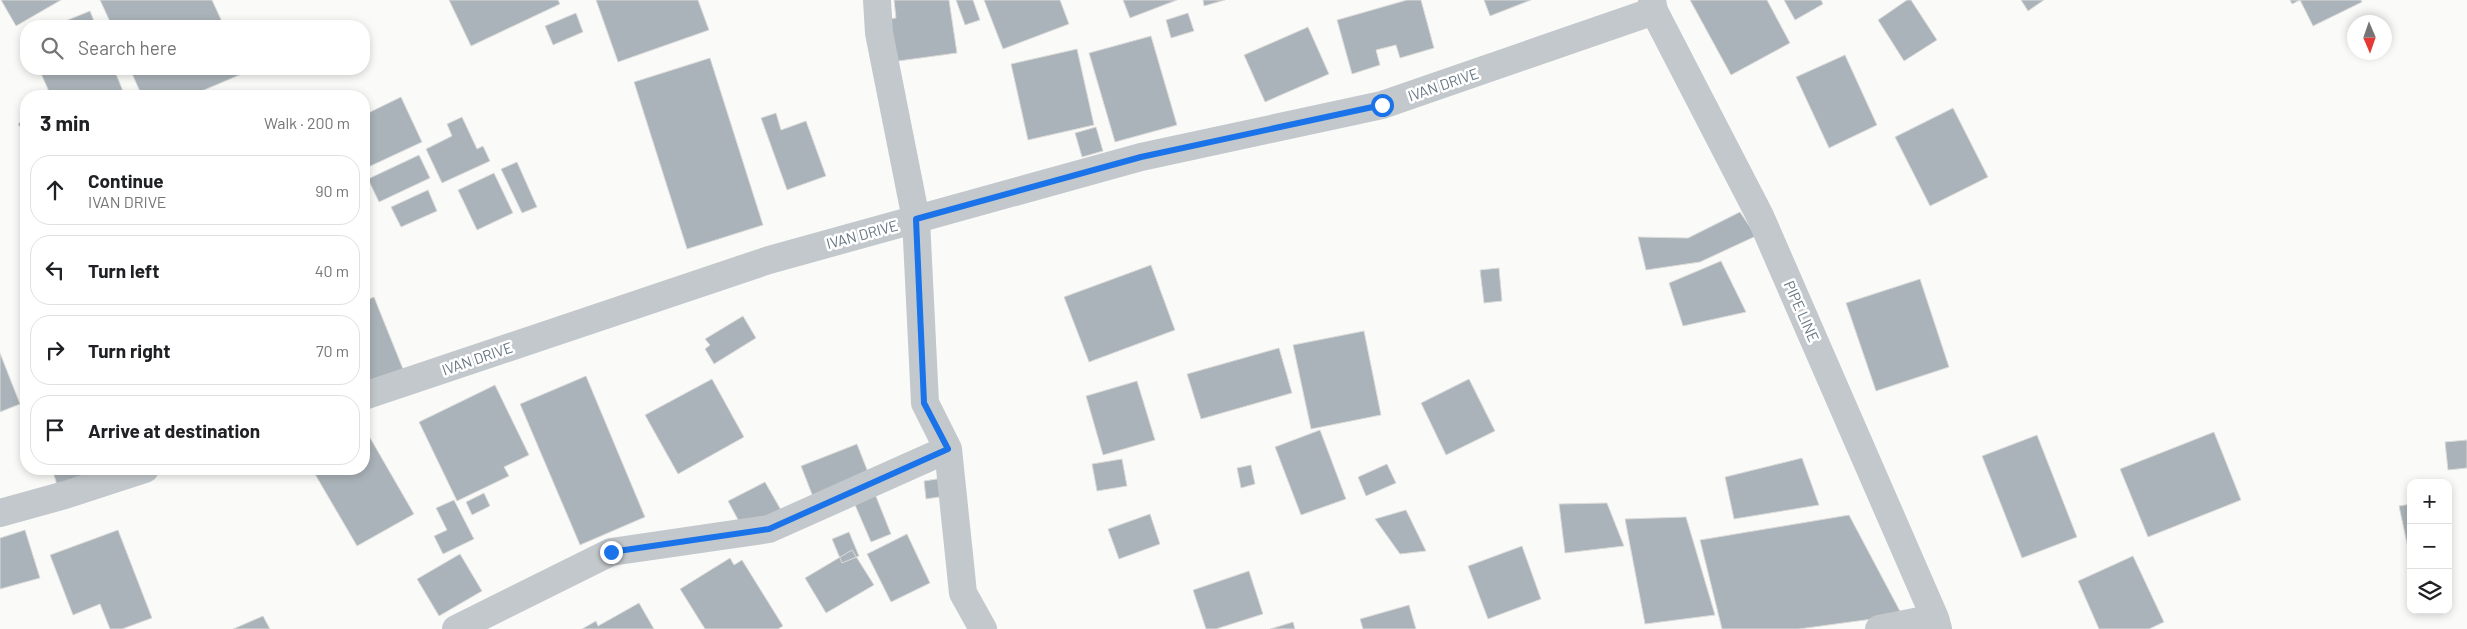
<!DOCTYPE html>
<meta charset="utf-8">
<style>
:root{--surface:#fff;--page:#f6f6f6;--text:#202124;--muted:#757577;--line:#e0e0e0}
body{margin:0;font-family:Barlow,sans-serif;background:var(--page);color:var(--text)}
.controls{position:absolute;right:15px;bottom:15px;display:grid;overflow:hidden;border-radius:10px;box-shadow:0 2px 8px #0003}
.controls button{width:45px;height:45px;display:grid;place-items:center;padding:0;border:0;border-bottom:1px solid var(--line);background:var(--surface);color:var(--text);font:25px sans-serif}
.compass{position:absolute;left:2347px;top:15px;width:45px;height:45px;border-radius:50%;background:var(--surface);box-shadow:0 2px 8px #0003;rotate:178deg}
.stop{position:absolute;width:15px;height:15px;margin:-11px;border:4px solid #1a73e8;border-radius:50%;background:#fff}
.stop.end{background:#1a73e8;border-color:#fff;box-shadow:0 1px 5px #0008}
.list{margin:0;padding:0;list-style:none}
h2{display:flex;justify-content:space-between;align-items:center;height:65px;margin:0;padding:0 20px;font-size:21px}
h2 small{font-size:16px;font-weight:400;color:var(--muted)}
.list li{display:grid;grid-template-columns:32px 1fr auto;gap:15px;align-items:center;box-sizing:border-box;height:70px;margin:0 10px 10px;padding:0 10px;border:1px solid var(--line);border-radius:20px}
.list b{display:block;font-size:19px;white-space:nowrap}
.list p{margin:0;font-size:16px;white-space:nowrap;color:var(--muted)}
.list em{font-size:16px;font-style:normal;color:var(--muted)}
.icon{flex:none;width:28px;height:28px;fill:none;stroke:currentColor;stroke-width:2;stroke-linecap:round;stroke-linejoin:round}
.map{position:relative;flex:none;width:2467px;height:629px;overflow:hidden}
.search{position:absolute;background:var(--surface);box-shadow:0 2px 8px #0003;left:20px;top:20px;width:350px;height:55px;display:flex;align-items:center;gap:12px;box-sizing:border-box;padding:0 18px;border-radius:20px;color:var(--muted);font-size:19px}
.panel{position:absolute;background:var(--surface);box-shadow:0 2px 8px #0003;left:20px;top:90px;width:350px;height:385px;border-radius:20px}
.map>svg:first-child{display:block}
</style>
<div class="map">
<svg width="2467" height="629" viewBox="0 0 2467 629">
<rect width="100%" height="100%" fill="#fafaf8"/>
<path fill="#aab3b9" stroke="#dcdcda" d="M1,0h60l-45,26z
M100,0h112l12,26h-112z
M449,0h109l2,4 -89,42z
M596,0h102l11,30 -91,32z
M894,0h55l8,53 -66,9 -5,-43 10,-1z
M956,0h17l7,20 -15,5z
M984,0h76l9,24 -66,25z
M1123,0h54l-47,18z
M1203,0h22l-21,6z
M1407,0h14l13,48 -34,10 -4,-13 -20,5 4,15 -28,9 -15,-54z
M1484,0h47l-41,16z
M1690,0h77l23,43 -59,32z
M1784,0h37l2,4 -28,16z
M1907,0h4l26,40 -33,21 -26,-41z
M2021,0h23l-16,11z
M2290,0h71l1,2 -49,24 -13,-26 -8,4z
M90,11l6,15h-43z
M576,13l7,19 -30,13 -8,-19z
M1188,13l6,18 -23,7 -5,-18z
M1308,27l21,47 -64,28 -21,-47z
M1151,36l26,89 -62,17 -26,-89z
M1077,49l17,76 -66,15 -17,-76z
M1845,55l32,70 -48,23 -33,-71z
M710,58l53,167 -76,24 -53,-167z
M39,69h75l11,27h-74z
M130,69h113l1,4 -54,23h-48z
M401,97l21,45 -58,27v-54z
M1953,108l35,69 -58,29 -35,-69z
M776,113l5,17 25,-9 20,55 -39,14 -26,-72z
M462,117l15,32 6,-3 7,15 -48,22 -16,-34 26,-13 -5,-12z
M26,118v18l-8,-12z
M1096,127l7,24 -21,6 -7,-24z
M419,155l11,23 -51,24 -11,-23z
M517,162l20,45 -15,6 -21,-44z
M494,173l19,40 -36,17 -19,-40z
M428,190l9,21 -36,16 -10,-20z
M1740,212l16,24 -56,26 -54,8 -8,-33 50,1z
M1721,261l25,51 -63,14 -14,-43z
M1151,265l24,65 -86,32 -25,-65z
M1499,268l3,33 -18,2 -4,-33z
M1920,279l29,88 -73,24 -30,-88z
M374,297l29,72 -39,16v-84z
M743,316l13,22 -42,26 -9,-15 5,-4 -5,-6z
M1364,331l17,84 -70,14 -18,-84z
M1279,348l13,45 -91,26 -14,-45z
M0,353l20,51 -20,8z
M586,376l59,141 -65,28 -60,-141z
M712,379l32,58 -66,37 -33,-59z
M1469,379l26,52 -49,24 -25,-52z
M1137,381l18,59 -52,15 -17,-59z
M495,385l34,70 -25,12 5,9 -52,25 -38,-79z
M1320,430l26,69 -45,16 -26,-68z
M2214,432l27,68 -93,37 -28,-68z
M2037,435l40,102 -55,21 -40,-102z
M369,436l45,78 -57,32 -45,-77h52v-30z
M2467,440v28l-19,2 -3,-28z
M857,444l14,36 -56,22 -14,-36z
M1802,458l17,47 -85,14 -9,-42z
M1122,459l5,27 -30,5 -5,-27z
M1387,464l9,19 -30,13 -8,-19z
M1251,465l4,19 -14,4 -4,-20z
M52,469h48l4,10 -44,15z
M943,478l3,18 -20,3 -2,-18z
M765,482l16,28 -38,19 -15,-28z
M873,489l18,45 -20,8 -19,-44z
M484,493l6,13 -18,9 -6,-13z
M454,500l20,39 -31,15 -9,-18 13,-6 -11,-22z
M1607,503l17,43 -59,7 -6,-49z
M2411,504v58l-12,-56z
M1406,510l20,41 -26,3 -25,-35z
M1150,514l10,30 -41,15 -11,-30z
M1849,515l53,100 -103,14h-77l-22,-89z
M1686,517l29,98 -70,9 -20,-105z
M25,530l15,48 -40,11v-51z
M118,530l34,88 -30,11h-12l-10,-25 -27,11 -23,-60z
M849,532l10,24 -17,7 -10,-24z
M907,534l23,49 -39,19 -24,-48z
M1522,546l19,53 -53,20 -20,-53z
M852,550l22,35 -48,28 -21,-35z
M460,554l22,37 -43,25 -22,-37z
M2133,556l31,66 -15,7h-50l-21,-48z
M730,558l4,7 8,-5 41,66 -5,3h-73l-25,-40z
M1249,571l14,43 -47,15h-10l-13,-39z
M639,603l15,26h-72l14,-8 2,5z
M1409,605l7,24h-53l-3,-10z
M263,616l7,13h-37z
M1293,622l2,7h-25z"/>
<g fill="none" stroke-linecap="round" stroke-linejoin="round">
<path stroke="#c3c8cc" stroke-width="28" d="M877,0l2,33 37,186 9,184 23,46 15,144 20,36
M1652,0l2,11 106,205 175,402 3,11
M364,396l405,-136 372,-103 241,-52 272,-94
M0,513l65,-18 80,-26
M456,629l155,-77 158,-23 179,-80
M1879,629l56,-11"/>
</g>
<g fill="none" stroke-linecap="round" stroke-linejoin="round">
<path stroke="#1a73e8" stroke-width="6" d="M611,552l158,-23 179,-80 -24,-46 -8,-184 225,-62 241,-52"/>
</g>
<g text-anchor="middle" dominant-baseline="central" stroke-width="5" stroke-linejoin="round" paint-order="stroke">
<g font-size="15" fill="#657683" stroke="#fff">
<text transform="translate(1443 84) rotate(-19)">IVAN DRIVE</text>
<text transform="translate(862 234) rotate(-15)">IVAN DRIVE</text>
<text transform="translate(1802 311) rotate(66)">PIPE LINE</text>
<text transform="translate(477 358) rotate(-19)">IVAN DRIVE</text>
</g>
</g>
</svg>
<div class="controls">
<button>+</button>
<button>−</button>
<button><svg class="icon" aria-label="layers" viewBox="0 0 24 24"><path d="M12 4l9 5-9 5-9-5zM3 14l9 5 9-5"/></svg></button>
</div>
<svg class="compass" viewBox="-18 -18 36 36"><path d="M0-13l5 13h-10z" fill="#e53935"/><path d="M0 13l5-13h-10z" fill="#757577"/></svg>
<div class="stop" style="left:1382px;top:105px"></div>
<div class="stop end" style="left:611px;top:552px"></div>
<div class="search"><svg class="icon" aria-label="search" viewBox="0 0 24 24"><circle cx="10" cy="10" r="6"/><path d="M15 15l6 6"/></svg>Search here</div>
<section class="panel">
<h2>3 min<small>Walk · 200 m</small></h2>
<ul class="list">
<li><svg class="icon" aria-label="ahead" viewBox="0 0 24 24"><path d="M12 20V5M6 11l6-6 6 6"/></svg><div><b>Continue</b><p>IVAN DRIVE</p></div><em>90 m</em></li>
<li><svg class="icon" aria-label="left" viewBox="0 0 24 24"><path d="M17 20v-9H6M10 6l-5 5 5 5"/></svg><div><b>Turn left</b></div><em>40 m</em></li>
<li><svg class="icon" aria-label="right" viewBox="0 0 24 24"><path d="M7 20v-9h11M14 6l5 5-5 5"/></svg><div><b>Turn right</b></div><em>70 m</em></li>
<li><svg class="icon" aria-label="arrive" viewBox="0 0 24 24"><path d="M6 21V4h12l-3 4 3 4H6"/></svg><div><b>Arrive at destination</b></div></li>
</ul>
</section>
</div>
